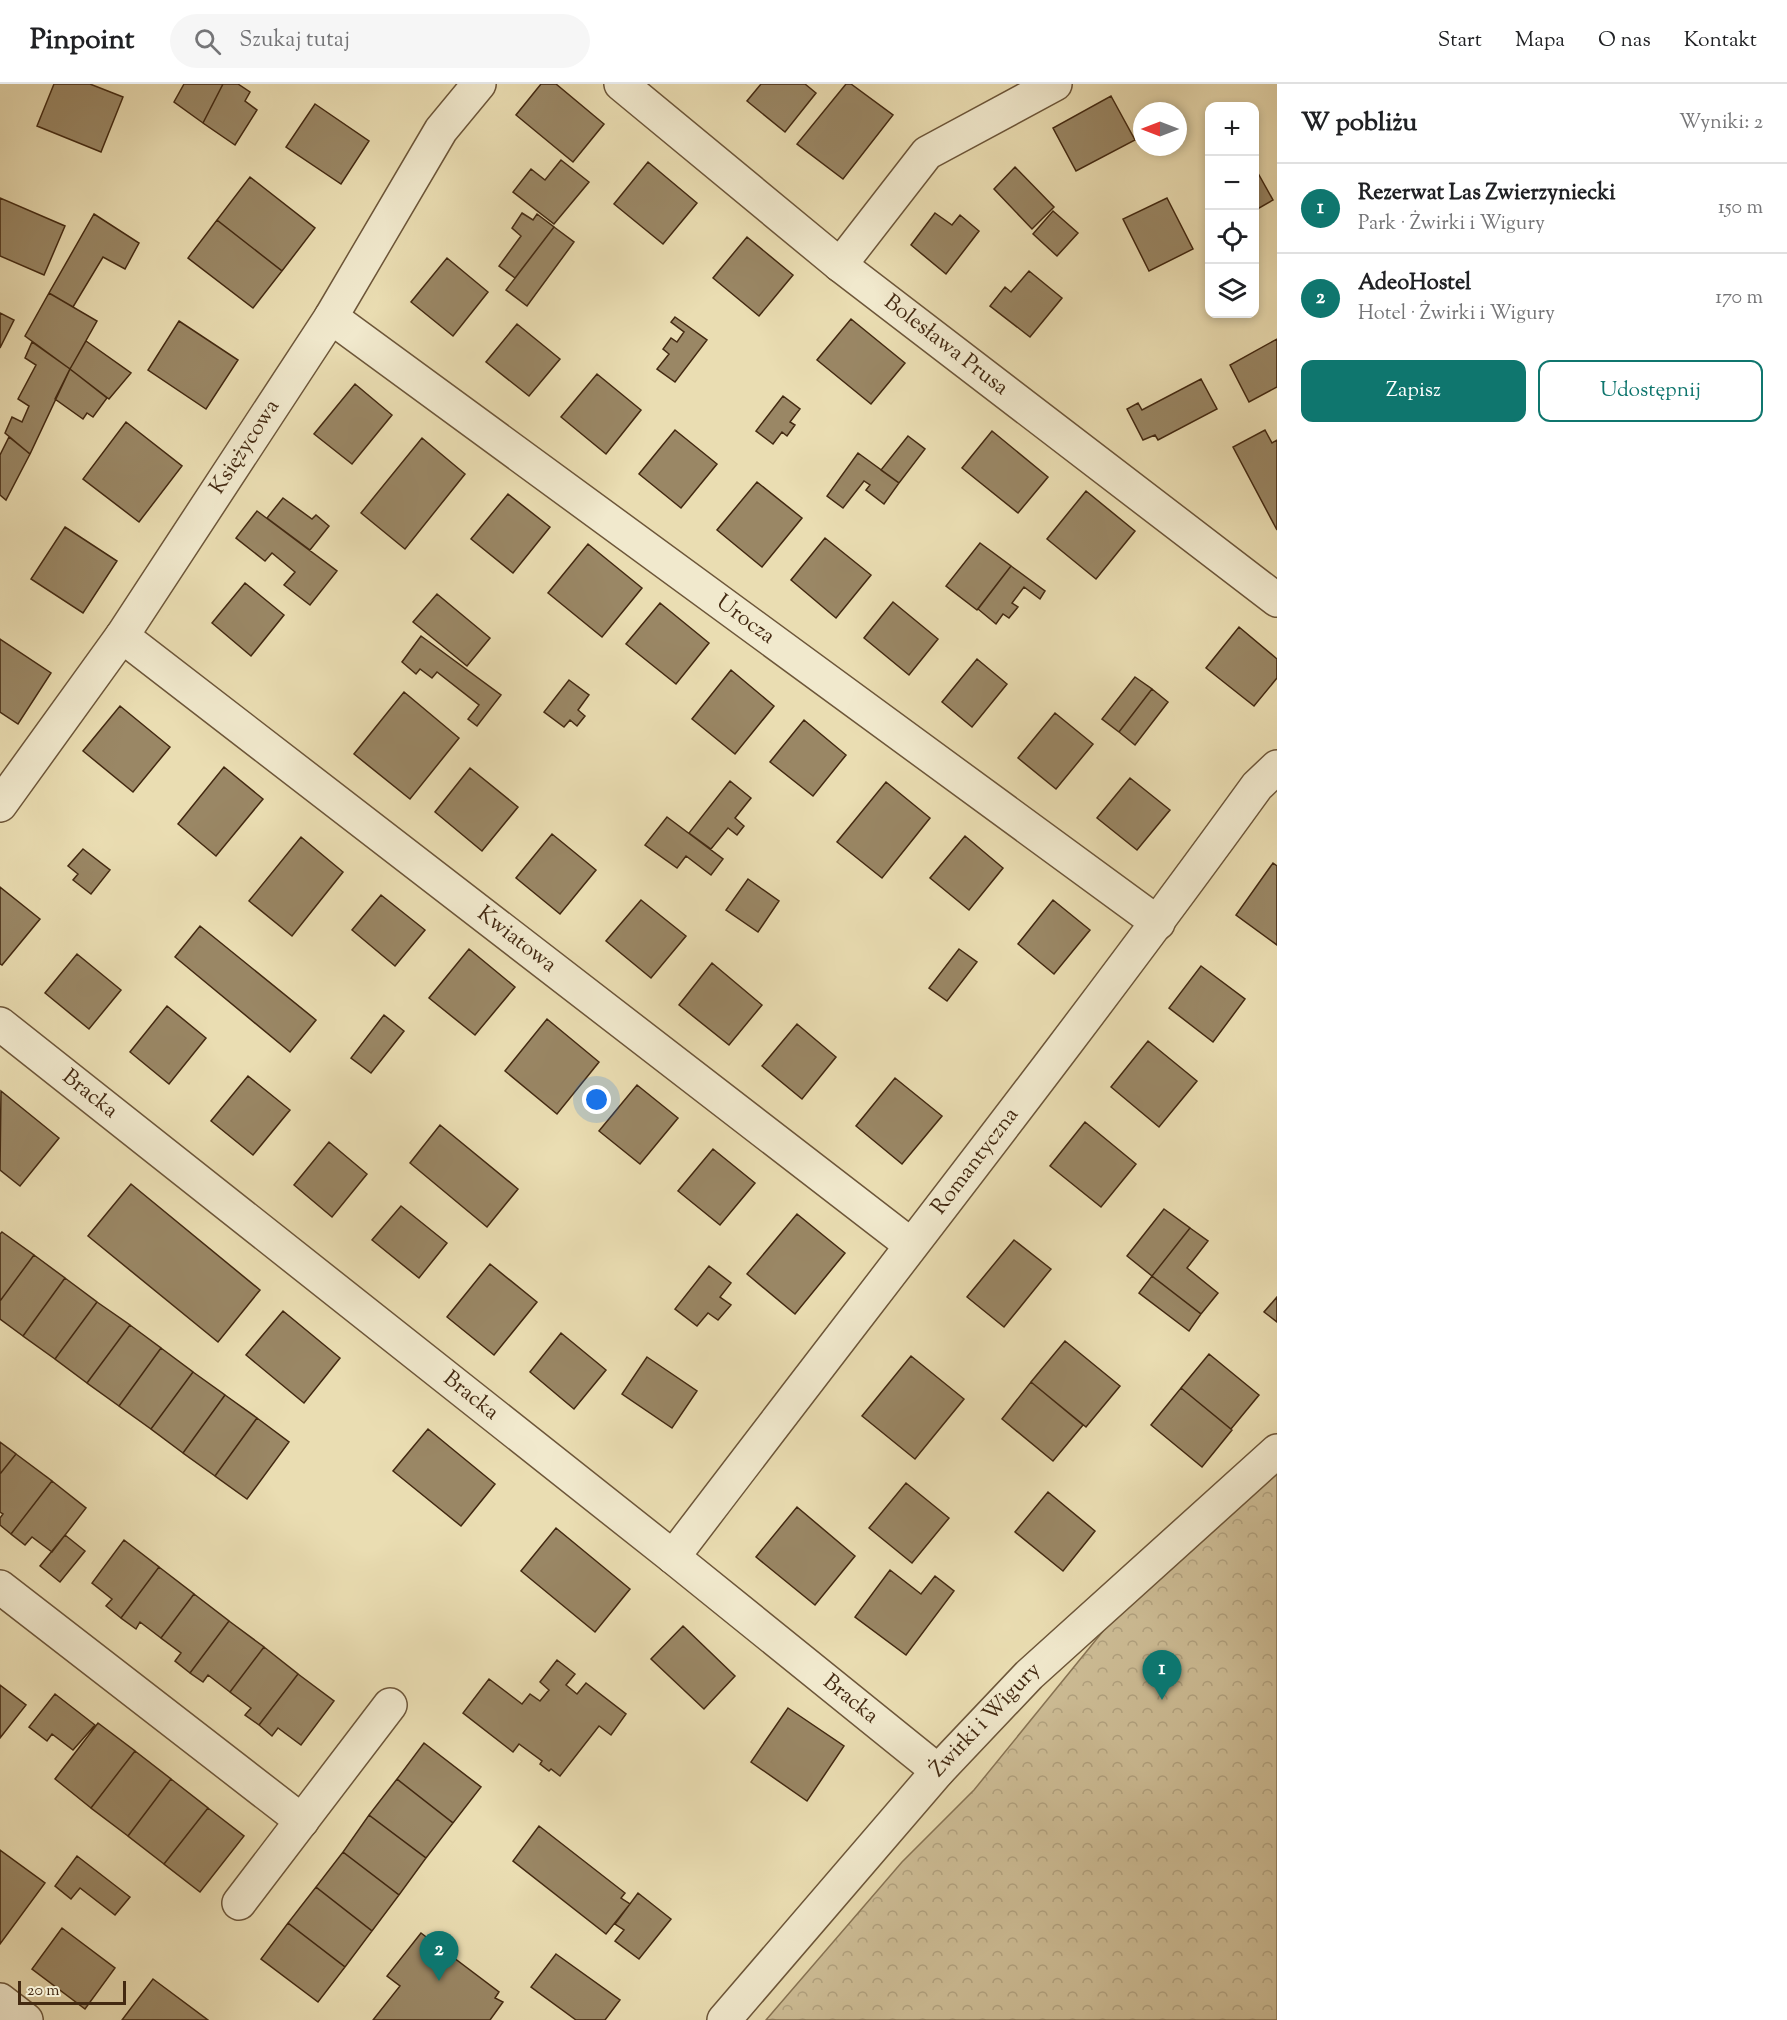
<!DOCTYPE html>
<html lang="pl">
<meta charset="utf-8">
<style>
:root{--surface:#fff;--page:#f6f6f6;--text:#202124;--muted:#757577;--line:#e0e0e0;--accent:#0f766e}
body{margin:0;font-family:"Sorts Mill Goudy",serif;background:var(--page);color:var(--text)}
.controls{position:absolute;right:18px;top:18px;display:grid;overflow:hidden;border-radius:12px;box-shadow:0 3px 9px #0003}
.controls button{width:54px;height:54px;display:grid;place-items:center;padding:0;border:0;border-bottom:2px solid var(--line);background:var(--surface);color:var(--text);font:30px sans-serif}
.compass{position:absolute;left:1133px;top:18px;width:54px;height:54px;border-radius:50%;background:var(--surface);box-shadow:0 3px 9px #0003;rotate:270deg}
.scale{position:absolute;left:18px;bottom:15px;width:108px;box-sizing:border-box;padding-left:6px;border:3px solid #432911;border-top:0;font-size:16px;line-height:21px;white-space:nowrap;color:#432911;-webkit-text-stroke:4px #f1e9cd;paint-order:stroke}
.you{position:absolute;left:597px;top:1016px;width:21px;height:21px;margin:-15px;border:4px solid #fff;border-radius:50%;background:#1a73e8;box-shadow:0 0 0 9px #1a73e833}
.badge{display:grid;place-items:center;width:39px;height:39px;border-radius:50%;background:var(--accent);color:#fff;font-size:20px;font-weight:700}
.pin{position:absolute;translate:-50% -50px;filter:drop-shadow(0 2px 3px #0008)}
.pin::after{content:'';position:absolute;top:32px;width:21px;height:18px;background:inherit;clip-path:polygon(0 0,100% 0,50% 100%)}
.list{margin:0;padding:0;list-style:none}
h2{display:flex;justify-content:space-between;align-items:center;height:78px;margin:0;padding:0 24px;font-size:26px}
h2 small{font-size:20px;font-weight:400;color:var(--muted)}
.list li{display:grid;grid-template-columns:39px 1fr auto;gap:18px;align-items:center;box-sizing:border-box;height:90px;padding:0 24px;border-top:2px solid var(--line)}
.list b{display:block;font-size:22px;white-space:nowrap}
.list p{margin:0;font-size:20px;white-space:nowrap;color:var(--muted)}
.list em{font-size:20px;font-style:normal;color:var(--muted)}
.actions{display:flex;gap:12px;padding:18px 24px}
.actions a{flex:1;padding:14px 0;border:2px solid var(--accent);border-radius:12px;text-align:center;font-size:21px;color:var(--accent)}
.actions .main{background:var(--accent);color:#fff}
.icon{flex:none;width:33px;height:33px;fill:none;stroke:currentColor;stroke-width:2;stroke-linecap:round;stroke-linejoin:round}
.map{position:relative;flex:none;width:1277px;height:1936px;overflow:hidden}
header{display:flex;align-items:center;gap:36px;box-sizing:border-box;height:84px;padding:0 30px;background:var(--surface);border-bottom:2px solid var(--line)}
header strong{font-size:28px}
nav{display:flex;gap:33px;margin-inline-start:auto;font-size:21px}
.search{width:420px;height:54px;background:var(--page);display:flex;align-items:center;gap:15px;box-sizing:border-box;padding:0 21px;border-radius:33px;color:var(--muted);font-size:22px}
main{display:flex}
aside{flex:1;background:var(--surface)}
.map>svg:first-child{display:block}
</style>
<header>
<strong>Pinpoint</strong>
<div class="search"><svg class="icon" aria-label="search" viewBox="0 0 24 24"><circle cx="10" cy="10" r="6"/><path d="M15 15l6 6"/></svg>Szukaj tutaj</div>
<nav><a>Start</a><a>Mapa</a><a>O nas</a><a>Kontakt</a></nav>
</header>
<main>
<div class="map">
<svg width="1277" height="1936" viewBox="0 0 1277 1936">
<defs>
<pattern id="park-crowns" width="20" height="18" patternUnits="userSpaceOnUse" patternTransform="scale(1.5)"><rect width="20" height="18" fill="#cebe97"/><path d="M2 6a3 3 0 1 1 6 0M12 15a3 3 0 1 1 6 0" fill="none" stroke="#b2a381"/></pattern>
</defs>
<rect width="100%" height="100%" fill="#eaddb2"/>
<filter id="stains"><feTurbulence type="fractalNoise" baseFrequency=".00333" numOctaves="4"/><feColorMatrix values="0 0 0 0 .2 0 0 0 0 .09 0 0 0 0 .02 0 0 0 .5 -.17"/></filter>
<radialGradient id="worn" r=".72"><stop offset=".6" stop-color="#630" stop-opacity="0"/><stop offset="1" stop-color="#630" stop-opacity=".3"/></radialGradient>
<path fill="url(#park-crowns)" stroke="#887454" stroke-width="1.5" d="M1277,1388v548h-511l136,-158 72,-72 147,-181z"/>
<path fill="#9a8765" stroke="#432911" stroke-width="1.5" d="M54,0h36l33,13 -22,55 -64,-26z
M184,0h39l-20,39 -29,-21z
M223,0h15l12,8 -5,9 12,9 -22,35 -32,-22z
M541,0h15l48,40 -31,38 -57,-47z
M761,0h44l11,9 -31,39 -38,-31z
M846,0h5l42,31 -50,64 -46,-35z
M1111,12l24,44 -59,31 -23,-43z
M315,20l54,37 -28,43 -55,-37z
M561,76l28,22 -35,42 -41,-32 18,-23 14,11z
M648,78l49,41 -34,41 -49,-40z
M1254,82l19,34 -19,11z
M1015,83l39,40 -22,22 -38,-40z
M250,93l65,51 -33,43 -65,-51z
M0,114l65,28 -21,49 -44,-19z
M1167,114l26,51 -44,22 -26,-52z
M1053,127l25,22 -21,23 -24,-22z
M522,129l11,7 4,-6 17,13 -39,51 -16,-12 22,-30 -9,-8z
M935,129l17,12 8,-10 19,16 -33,43 -35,-29z
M94,130l45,29 -14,26 -22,-12 -30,50 -24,-14z
M217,136l65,51 -29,37 -65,-50z
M554,143l20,15 -47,64 -21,-16z
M747,153l46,38 -34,41 -46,-38z
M447,174l41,34 -35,44 -42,-34z
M1029,187l33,27 -32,39 -40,-31 15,-19 6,5z
M49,209l48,28 -27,48 -45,-33z
M0,229l14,7 -14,28z
M675,233l32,23 -32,42 -18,-13 12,-15 -6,-5 8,-11 6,4 7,-10 -13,-10z
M851,235l54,44 -34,41 -54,-44z
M179,237l59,39 -32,49 -58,-39z
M517,240l43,35 -31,37 -43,-34z
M1277,255v48l-28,15 -19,-37z
M86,257l45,32 -22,26 -39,-30z
M32,258l38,27 -40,85 -25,-21 7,-16 10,5 7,-16 -11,-7 18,-34 -11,-7z
M70,285l37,29 -14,19 -6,-4 -4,6 -28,-20z
M597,290l44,36 -35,44 -45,-37z
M1201,295l16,30 -59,31 -3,-5 -12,5 -16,-31 11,-6 4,7z
M355,300l37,31 -40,49 -38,-30z
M783,312l17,13 -10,13 5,3 -8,11 -5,-4 -9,12 -17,-13z
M126,338l56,44 -43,56 -56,-43z
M675,346l42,34 -36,44 -42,-34z
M1265,346l7,13 5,-3v90l-44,-83z
M992,347l56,46 -30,36 -56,-45z
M908,352l17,13 -26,34 -18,-13z
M9,353l21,17 -24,46 -6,-5v-40z
M422,354l43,36 -60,75 -44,-36z
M858,369l41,30 -15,21 -18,-14 4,-5 -6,-4 -21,27 -16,-12z
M757,398l45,36 -40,49 -45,-37z
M1086,407l49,40 -39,48 -49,-40z
M508,410l42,33 -37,46 -42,-34z
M283,414l29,21 4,-4 13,11 -19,24 -43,-32z
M257,427l80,60 -27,34 -26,-20 11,-13 -23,-19 -7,8 -29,-23z
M65,443l52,34 -34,52 -52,-34z
M825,454l46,37 -35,43 -45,-38z
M980,459l31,23 -34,44 -31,-24z
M588,460l54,44 -40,49 -54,-44z
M1011,482l34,25 -5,8 -16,-12 -12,16 6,4 -9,11 -6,-4 -7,10 -18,-15z
M245,499l39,32 -33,41 -39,-33z
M437,510l53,44 -23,28 -54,-44z
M893,518l45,37 -29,36 -45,-37z
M660,519l49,40 -33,41 -50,-40z
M1239,543l38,32v19l-23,28 -48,-38z
M421,552l80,59 -24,31 -9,-7 11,-14 -42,-33 -5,6 -12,-9 -4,5 -14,-12z
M0,555l51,34 -33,51 -18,-12z
M977,575l30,25 -35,43 -30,-25z
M731,586l43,36 -39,48 -43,-35z
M1135,593l17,12 -33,43 -17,-13z
M569,596l20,15 -11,15 7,6 -8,10 -7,-6 -6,7 -20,-15z
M1152,605l16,13 -33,43 -16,-13z
M404,608l55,46 -49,61 -56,-45z
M120,622l50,41 -37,45 -50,-41z
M1055,629l38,31 -37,45 -38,-31z
M804,636l42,35 -33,41 -43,-34z
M224,683l39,32 -47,57 -38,-32z
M470,684l48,39 -36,44 -47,-39z
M1130,694l40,32 -33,40 -40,-32z
M730,697l21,17 -16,20 9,8 -7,9 -9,-7 -17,21 -22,-16z
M886,698l44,36 -48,60 -45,-36z
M667,733l56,42 -12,16 -25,-19 -9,12 -32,-23z
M552,750l44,36 -36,44 -44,-36z
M965,752l38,32 -34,42 -39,-32z
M301,753l42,35 -51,64 -43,-35z
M83,765l27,21 -19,24 -18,-14 5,-6 -10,-8z
M1273,779l4,3v79l-41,-30z
M748,795l31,22 -21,31 -32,-22z
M0,803l40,32 -38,46 -2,-1z
M381,811l44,35 -30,36 -43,-36z
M641,816l45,36 -35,42 -45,-37z
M1053,816l37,30 -36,44 -36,-30z
M200,842l116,94 -26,32 -115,-95z
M469,865l46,38 -40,48 -46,-37z
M959,865l18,13 -30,39 -18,-13z
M77,870l44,36 -32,39 -44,-36z
M712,879l50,42 -33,40 -50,-40z
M1201,882l44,33 -32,43 -44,-34z
M167,922l39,32 -37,46 -39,-32z
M384,931l20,16 -33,42 -20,-15z
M547,935l52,43 -42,52 -52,-43z
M797,940l39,33 -34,42 -40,-33z
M1148,957l49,40 -38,46 -48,-40z
M248,992l42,34 -37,45 -42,-34z
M895,994l47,38 -40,48 -46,-38z
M637,1001l41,33 -38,46 -41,-33z
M1,1007l58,47 -39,48 -20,-16z
M1085,1038l51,42 -35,43 -51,-41z
M440,1041l78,64 -31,38 -77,-64z
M329,1058l38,32 -35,43 -38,-32z
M713,1065l42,34 -35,42 -42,-34z
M131,1100l129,106 -42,52 -130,-106z
M401,1122l46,37 -28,35 -47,-38z
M1164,1125l26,19 -38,48 -25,-20z
M797,1130l48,39 -50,61 -48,-40z
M1190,1144l18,13 -21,27 31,25 -17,21 -49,-38z
M2,1148l32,23 -34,46v-67z
M1014,1156l37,29 -47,58 -37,-30z
M34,1171l31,23 -42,58 -23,-17v-18z
M490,1180l47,38 -43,53 -47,-38z
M709,1182l22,17 -11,14 11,8 -13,15 -10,-7 -11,13 -22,-17z
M1152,1192l49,38 -12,17 -50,-38z
M65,1194l32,24 -42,57 -32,-23z
M1277,1213v25l-13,-10z
M97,1218l33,23 -43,58 -32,-24z
M283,1227l57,47 -36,45 -58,-48z
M130,1241l31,23 -42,58 -32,-23z
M561,1249l45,37 -32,39 -44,-37z
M1065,1257l55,45 -34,41 -55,-45z
M161,1264l32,24 -42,57 -32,-23z
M1209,1270l50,41 -28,34 -50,-41z
M911,1272l53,43 -49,60 -53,-43z
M647,1273l50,34 -25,37 -50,-34z
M193,1288l32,23 -42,58 -32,-24z
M1031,1298l52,43 -30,36 -51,-42z
M1181,1304l51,42 -30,37 -51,-42z
M225,1311l32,23 -42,58 -32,-23z
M257,1334l32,24 -42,57 -32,-23z
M428,1345l67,55 -34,42 -68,-55z
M0,1358l16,12 -16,20z
M16,1370l36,27 -41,53 -11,-9v-7l3,-4 -3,-2v-38z
M52,1397l34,27 -34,44 -20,-15 -7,8 -14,-11z
M906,1399l43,35 -37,45 -43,-35z
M1048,1408l47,39 -32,40 -48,-39z
M797,1423l58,49 -40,49 -59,-48z
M556,1444l74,61 -35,43 -74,-61z
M65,1451l20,16 -25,31 -20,-16z
M124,1456l35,27 -38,51 -15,-12 6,-7 -20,-16z
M159,1483l35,27 -33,44 -21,-16 -4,7 -15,-11z
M890,1486l31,24 14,-18 19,15 -48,64 -51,-38z
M194,1510l35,27 -39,52 -15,-12 6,-8 -20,-15z
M229,1537l35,26 -34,45 -22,-17 -5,7 -13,-9z
M683,1542l52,50 -31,33 -53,-50z
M264,1563l34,27 -39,51 -14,-10 6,-7 -21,-16z
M557,1576l18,14 -9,11 11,9 9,-11 40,31 -15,21 -12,-9 -39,50 -9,-7 -2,2 -9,-7 2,-3 -23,-17 -6,8 -50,-39 26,-34 33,25 8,-10 10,7 9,-11 -9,-8z
M298,1590l36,27 -33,44 -23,-17 -6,8 -13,-11z
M0,1601l26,20 -26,33z
M55,1610l40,31 -22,25 -21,-16 -5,7 -18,-14z
M788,1624l56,38 -37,55 -56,-39z
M98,1639l37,28 -44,57 -36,-29z
M424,1659l57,44 -28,36 -56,-44z
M135,1667l36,28 -43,57 -37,-28z
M171,1695l37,29 -44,56 -36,-28z
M397,1695l56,44 -27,35 -57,-43z
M208,1724l36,28 -44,56 -36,-28z
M369,1731l57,43 -27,37 -56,-43z
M539,1742l86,67 -4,5 9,6 -24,30 -93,-73z
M0,1766l45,33 -45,61z
M343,1768l56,43 -27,36 -56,-44z
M77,1772l53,41 -15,18 -35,-27 -9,11 -16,-13z
M316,1803l56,44 -27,36 -57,-44z
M638,1809l33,26 -32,40 -24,-18 9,-11 -9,-6z
M288,1839l57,44 -27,35 -57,-43z
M62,1844l53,40 -30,41 -53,-40z
M421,1849l78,59 -4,6 8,4 -13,18h-117l27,-34 -13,-10z
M556,1870l64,46 -15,20h-29l-45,-33z
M153,1895l55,41h-86z"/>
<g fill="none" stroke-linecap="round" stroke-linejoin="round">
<g stroke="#6d5639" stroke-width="36">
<g id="minor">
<path id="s1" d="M621,0l219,181 437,335"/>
<path d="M840,181l87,-112 128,-69"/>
<path id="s2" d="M331,233l827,606"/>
<path id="s3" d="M122,552l789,609"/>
<path id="s4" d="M0,721l122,-169 209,-319 110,-187 38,-46"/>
<path id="s5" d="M0,940l673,533 265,214"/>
<path id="s6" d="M673,1473c195,-257 395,-510 584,-771l20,-19"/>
<path d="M0,1503l302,234"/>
<path d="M239,1819l151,-198"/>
<path d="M0,1916l26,20"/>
<path id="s7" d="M724,1936l214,-249 91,-96 248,-224"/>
</g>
</g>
<use href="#minor" stroke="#f1e9cd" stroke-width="33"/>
</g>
<g text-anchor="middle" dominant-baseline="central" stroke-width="5" stroke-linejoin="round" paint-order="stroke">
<g font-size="22" fill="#432911" stroke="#f1e9cd">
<text stroke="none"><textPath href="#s1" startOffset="417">Bolesława Prusa</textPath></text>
<text stroke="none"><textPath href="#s4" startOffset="434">Księżycowa</textPath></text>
<text stroke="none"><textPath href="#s2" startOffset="513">Urocza</textPath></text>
<text stroke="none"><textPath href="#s3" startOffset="498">Kwiatowa</textPath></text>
<text stroke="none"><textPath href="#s5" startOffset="114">Bracka</textPath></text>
<text stroke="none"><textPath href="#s6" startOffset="498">Romantyczna</textPath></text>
<text stroke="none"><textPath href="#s5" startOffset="600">Bracka</textPath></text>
<text stroke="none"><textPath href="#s5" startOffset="1086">Bracka</textPath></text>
<text stroke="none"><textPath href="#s7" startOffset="398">Żwirki i Wigury</textPath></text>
</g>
</g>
<rect width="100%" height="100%" filter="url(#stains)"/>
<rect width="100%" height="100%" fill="url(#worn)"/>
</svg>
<div class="controls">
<button>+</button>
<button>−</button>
<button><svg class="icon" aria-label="locate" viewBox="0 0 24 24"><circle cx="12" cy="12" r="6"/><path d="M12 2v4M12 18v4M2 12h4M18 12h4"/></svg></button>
<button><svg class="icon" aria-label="layers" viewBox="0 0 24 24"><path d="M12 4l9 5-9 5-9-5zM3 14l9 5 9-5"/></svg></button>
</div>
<svg class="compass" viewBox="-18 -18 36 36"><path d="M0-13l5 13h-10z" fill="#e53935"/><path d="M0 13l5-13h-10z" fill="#757577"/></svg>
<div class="scale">20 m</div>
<div class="you"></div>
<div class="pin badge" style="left:1162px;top:1616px">1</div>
<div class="pin badge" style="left:439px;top:1897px">2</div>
</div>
<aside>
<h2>W pobliżu<small>Wyniki: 2</small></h2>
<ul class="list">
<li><span class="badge">1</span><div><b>Rezerwat Las Zwierzyniecki</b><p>Park · Żwirki i Wigury</p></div><em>150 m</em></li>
<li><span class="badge">2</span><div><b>AdeoHostel</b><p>Hotel · Żwirki i Wigury</p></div><em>170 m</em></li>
</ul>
<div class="actions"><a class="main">Zapisz</a><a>Udostępnij</a></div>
</aside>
</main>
